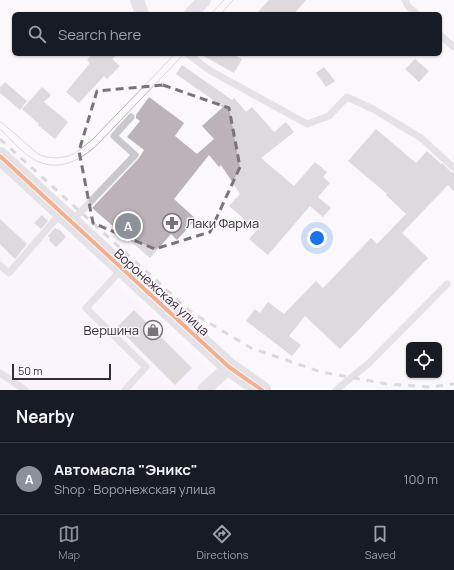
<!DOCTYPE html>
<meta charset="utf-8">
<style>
:root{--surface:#171b24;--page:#242831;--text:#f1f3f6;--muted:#9ea1a6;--line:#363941;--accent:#8c9099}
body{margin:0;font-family:Manrope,sans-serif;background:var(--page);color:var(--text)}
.controls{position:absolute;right:12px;bottom:12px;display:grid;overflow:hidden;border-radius:6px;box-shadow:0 1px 3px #0004}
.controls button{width:36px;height:36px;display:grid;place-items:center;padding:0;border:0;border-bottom:1px solid var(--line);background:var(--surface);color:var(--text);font:20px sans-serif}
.scale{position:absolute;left:12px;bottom:10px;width:99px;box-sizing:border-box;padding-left:4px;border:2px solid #342d36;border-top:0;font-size:11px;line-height:14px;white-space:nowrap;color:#342d36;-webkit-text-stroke:3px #fbf7fc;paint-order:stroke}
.you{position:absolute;left:317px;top:238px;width:14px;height:14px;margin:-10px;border:3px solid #fff;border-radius:50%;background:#1a73e8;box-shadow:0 0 0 6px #1a73e833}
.badge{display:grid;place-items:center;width:26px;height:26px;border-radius:50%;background:var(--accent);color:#fff;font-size:13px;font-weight:700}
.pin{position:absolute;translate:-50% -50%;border:2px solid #fff;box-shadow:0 1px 4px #0006}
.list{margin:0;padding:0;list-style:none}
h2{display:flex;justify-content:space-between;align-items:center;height:52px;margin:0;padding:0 16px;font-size:17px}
h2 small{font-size:13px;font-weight:400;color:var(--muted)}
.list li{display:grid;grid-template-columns:26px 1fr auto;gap:12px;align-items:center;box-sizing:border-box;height:72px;padding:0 16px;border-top:1px solid var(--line)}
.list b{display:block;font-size:15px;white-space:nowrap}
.list p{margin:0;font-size:13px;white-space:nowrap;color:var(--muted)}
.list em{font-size:13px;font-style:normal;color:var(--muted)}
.icon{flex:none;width:22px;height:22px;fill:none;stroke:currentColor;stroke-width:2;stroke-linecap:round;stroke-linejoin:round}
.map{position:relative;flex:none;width:454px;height:390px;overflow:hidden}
.search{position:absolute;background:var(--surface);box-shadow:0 1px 3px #0004;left:12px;right:12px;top:12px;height:44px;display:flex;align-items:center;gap:10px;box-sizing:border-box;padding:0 14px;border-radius:6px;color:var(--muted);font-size:15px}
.sheet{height:124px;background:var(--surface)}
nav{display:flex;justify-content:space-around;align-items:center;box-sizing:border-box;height:56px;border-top:1px solid var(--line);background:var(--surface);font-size:11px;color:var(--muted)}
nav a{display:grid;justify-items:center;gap:2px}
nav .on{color:var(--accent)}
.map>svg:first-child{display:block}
</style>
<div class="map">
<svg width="454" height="390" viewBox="0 0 454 390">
<rect width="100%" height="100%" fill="#faf8fb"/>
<path fill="#faf1fd" d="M0,169l109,107 121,114h-230z"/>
<path fill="#bbb3b8" d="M269,0h37l-12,14h-38z
M93,54h24l-5,5 8,7 -13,13 -3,-3 -25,27 -13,-11 24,-29 -3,-3z
M200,54h32l10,5 -8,14z
M415,59l14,12 -10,11 -14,-13z
M182,65l50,35 2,-2 12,14 6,-5 22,25 12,-10 8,10 -33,26 33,28 21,-24 12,10 -4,5 7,6 -12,14 13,11 -8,9 -13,-11 -42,49 -19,-16 8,-9 -28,-24 11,-12 -19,-29 -2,2 -10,-12 -35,44 22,20 -19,21 -6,-6 -21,24 -58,-50 47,-50 5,-8 -17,-13 13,-16 -4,-3v-3l13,-18 35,26 -9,13 22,18 17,-15 -12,-13 21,-19 -47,-33z
M324,67l11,14 -9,6 -10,-14z
M5,82l22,19 -7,9 -20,-17v-6z
M42,87l9,8 -7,7 24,20 -13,17 -17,-14 1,-1 -17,-15z
M376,129l40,34 11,-12 14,13 1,-1 9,9 3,1v18l-6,-6 -46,48 26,25 -88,91 -35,-33 -16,20 12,9 -9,11 -46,-35 9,-12 5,4 8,-11 16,12 32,-33 7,7 48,-50 6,6 29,-30 -20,-19 1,-1 -39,-33z
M42,215l6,6 -7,8 -7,-6z
M0,219l27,25 -12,15 -15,-15z
M55,228l3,2 1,-1 7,8 -10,10 -7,-7 1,-2 -2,-2z
M134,310l58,58 -17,17 -58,-58z"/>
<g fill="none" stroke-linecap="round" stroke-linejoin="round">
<path stroke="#c9c8ce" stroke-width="7" d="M405,0l3,6 9,8
M440,35l14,12
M188,54l21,16 98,54 22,-8 18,-19 26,12 48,29 33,30
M71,222l64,-67 -21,-19 17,-19
M0,265l9,8 52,-60
M122,269l-36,39 60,59 -21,23
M0,373l25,17
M336,390l32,-26 79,-80"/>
<path stroke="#c9c8ce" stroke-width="14" d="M137,0l5,14
M191,14l13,-14
M204,390l25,-23"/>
<path stroke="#c9c8ce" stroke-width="18" d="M0,156l229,211 33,23"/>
<path stroke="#b5b4b9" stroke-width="1" d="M211,14l13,-14
M221,14l12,-14
M0,121l38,33 8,3 10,1 13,-2 6,-3 17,-13 83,-86
M0,129c9,8 17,18 27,26 25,19 49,9 70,-10l87,-91"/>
<path stroke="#b5b4b9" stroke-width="3" stroke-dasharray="7 7" stroke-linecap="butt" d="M0,139l191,173 60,36 70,24 66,12 43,3 24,-3"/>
<g stroke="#fbf7fc" stroke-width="6">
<path id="cycleway" d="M0,156l229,211 33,23"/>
</g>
<use href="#cycleway" stroke="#e8590c" stroke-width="4"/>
</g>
<path d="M0 0H454V390H0ZM163,85l66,23 11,59 -30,65 -55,17 -62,-26 -14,-72 18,-60z" fill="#faf8fb" fill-opacity=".55" fill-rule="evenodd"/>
<path fill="none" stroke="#79747b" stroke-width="3" stroke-dasharray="8 5" stroke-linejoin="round" d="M163,85l66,23 11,59 -30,65 -55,17 -62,-26 -14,-72 18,-60z"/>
<defs>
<g id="pharmacy-ring" transform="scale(1)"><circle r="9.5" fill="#fbf7fc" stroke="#79747b" stroke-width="1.5"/><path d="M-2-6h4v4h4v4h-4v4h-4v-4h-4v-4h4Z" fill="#79747b"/></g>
<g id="shop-ring" transform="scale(1)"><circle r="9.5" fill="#fbf7fc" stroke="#79747b" stroke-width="1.5"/><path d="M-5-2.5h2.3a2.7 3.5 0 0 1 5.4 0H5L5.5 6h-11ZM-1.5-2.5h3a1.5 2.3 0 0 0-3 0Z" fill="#79747b"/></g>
</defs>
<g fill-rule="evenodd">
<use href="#pharmacy-ring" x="172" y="223"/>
<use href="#shop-ring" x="153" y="330"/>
</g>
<g text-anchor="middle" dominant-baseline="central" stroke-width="3" stroke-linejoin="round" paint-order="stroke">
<g font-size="13" fill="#342d36" stroke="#fbf7fc" text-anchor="start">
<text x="186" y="223">Лаки Фарма</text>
<text x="139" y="330" text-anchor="end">Вершина</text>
</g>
<g font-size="13" fill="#342d36" stroke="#fbf7fc">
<text transform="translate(162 292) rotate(42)">Воронежская улица</text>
</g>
</g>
</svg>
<div class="controls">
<button><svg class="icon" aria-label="locate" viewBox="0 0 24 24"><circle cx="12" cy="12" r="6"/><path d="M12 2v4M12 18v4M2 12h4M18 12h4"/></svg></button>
</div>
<div class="scale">50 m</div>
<div class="you"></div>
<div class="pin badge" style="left:128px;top:226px">A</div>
<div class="search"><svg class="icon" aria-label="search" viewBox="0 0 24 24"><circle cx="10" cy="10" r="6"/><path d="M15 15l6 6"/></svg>Search here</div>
</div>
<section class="sheet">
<h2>Nearby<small></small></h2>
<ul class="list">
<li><span class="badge">A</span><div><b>Автомасла &quot;Эникс&quot;</b><p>Shop · Воронежская улица</p></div><em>100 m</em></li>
</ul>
</section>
<nav>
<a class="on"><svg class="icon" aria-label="map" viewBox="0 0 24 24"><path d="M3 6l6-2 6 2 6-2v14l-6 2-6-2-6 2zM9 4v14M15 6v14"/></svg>Map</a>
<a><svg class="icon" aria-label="directions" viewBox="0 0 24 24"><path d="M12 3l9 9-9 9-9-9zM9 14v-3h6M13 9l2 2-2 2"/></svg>Directions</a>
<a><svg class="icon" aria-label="saved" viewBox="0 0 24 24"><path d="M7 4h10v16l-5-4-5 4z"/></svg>Saved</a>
</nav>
